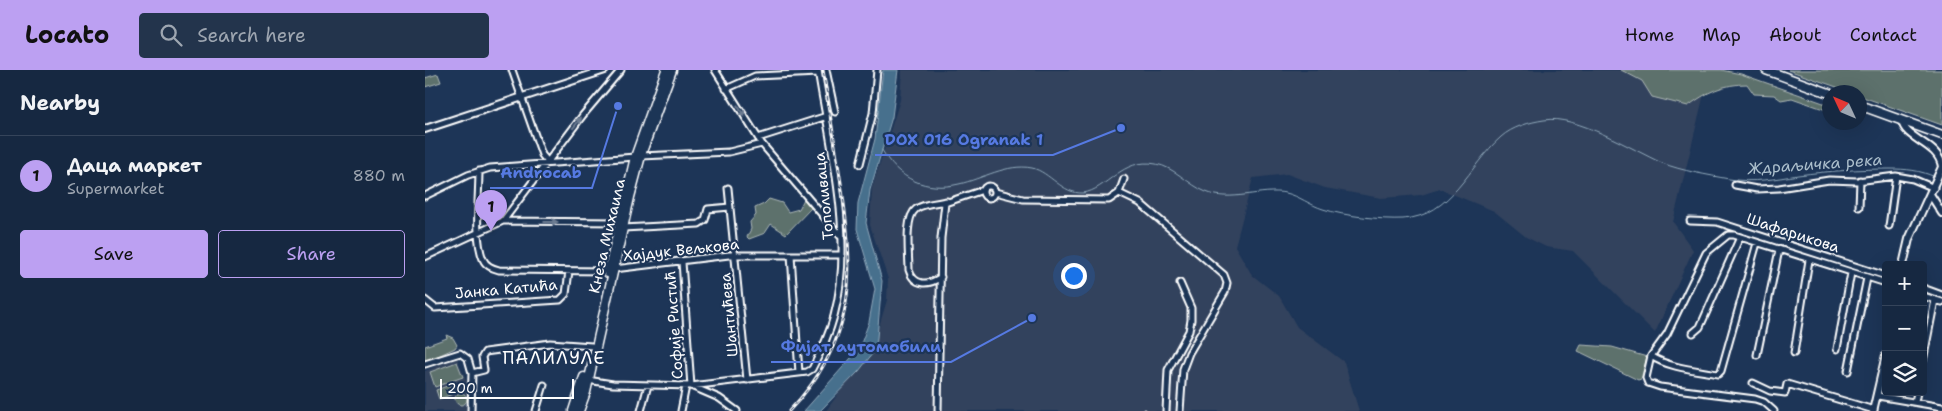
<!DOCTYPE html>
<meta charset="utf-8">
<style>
:root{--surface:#162841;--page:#23344c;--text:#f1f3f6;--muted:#9ea6b1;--line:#35445a;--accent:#bca0f2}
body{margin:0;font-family:"Shantell Sans",sans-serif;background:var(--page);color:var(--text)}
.controls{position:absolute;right:15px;bottom:15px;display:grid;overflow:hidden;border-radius:5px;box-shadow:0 5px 20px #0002}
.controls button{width:45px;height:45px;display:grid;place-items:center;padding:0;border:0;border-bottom:1px solid var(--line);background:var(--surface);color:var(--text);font:25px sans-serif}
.compass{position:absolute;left:1397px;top:15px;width:45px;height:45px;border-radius:50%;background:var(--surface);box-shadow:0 5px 20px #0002;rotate:314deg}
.scale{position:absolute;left:15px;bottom:12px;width:134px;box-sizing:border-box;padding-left:5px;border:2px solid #fff;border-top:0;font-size:14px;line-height:18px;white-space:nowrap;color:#fff;-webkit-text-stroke:4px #1d3557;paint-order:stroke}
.you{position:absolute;left:648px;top:205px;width:18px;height:18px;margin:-12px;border:4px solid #fff;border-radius:50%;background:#1a73e8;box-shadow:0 0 0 8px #1a73e833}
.badge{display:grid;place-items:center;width:32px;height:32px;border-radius:50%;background:var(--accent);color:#111;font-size:16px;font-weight:700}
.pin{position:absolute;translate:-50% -41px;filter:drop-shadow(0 1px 2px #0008)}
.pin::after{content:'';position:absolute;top:26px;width:18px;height:15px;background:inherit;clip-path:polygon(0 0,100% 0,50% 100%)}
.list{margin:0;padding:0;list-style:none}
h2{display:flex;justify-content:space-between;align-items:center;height:65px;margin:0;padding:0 20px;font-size:21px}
h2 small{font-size:16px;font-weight:400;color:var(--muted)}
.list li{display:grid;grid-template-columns:32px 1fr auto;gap:15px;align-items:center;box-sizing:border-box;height:80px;padding:0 20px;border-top:1px solid var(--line)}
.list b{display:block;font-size:19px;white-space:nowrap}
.list p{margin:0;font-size:16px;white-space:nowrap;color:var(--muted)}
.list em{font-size:16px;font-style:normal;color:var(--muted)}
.actions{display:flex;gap:10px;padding:15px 20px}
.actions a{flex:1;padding:11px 0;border:1px solid var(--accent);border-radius:5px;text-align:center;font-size:18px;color:var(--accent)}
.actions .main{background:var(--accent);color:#111}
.icon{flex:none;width:28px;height:28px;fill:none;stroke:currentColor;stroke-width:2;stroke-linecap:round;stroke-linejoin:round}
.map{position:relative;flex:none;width:1517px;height:341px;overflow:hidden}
header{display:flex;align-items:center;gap:30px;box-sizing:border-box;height:70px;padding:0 25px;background:var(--accent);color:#111}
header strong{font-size:24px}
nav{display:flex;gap:28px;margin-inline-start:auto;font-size:18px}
.search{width:350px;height:45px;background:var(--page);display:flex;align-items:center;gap:12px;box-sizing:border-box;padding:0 18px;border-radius:5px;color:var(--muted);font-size:19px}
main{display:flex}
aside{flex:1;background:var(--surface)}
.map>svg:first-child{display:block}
</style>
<header>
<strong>Locato</strong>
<div class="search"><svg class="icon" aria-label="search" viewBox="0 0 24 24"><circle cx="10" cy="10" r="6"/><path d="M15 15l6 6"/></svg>Search here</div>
<nav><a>Home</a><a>Map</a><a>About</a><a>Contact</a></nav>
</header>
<main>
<aside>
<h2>Nearby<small></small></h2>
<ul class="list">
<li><span class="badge">1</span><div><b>Даца маркет</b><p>Supermarket</p></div><em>880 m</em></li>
</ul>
<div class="actions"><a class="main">Save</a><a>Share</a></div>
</aside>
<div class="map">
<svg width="1517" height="341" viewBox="0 0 1517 341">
<rect width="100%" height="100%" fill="#1d3557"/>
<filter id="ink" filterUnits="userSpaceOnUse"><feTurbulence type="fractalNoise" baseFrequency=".02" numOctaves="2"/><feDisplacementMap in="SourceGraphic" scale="10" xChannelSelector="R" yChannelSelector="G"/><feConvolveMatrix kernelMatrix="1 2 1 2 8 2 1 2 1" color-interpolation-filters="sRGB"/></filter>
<g filter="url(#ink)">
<path fill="#32425d" d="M477,0h743l59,24 -31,128 20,28 -38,83 -82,-82 -27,-4 -20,-10 -32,-26 -54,-22 -19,6 -40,3 -56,-10 -38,-14 -34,4 -18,68 17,29 27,21 18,31 47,35 15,49h-533l48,-68 13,-43 1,-21 -18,-54 2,-37 28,-88z
M32,288l13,32 -2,21h-43v-40z"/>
<path fill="#5d716c" stroke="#aeb8b6" d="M1196,0h100l20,4 88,31v6l-37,-13 -11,2 -7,-5 -20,-1 -7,-10c-24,0 -40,8 -59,22l-36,-9 -10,-16z
M1363,0h154v55l-82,-29 -1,-4h-8z
M13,4l3,8 -16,5v-9z
M344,129l13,4 6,9 11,-3 5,-10 8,8 -26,27 -15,-10 -6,9 -16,6 -2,-2 4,-8 -1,-7 6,-7 -1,-7 9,-4z
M21,265l7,3 4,7 -2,3 -30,14v-16l22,-8z
M1156,275l31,2 35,10 -6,22 -3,1 -60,-29z
M32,292l6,15 -28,10 -5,-15z
M25,315l3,9 -14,5 -3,-9z
M30 329a6 6 0 1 1 12 0a6 6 0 1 1-12 0Z"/>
<path fill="#46708d" stroke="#90a9bb" d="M458,0h15l-6,47 -22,73 -4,33 16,58 -6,68 -17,22 -39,40h-16l55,-62 10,-27 6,-33 -18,-60 1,-26 17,-64z"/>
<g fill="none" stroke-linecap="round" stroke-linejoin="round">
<path stroke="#90a9bb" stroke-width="1" d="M457,80c16,29 44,42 77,34 23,-5 48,-21 73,-16 18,4 30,26 51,25 24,-3 39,-36 73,-29 18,3 33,21 50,28 26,11 54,-4 80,1 13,3 24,12 37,16 21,7 58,11 80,10 49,-3 66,-54 98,-82 11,-10 29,-15 43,-17 31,-6 89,30 118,43 20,8 46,12 67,16 24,4 46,0 69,-4 30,-4 62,-6 92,-6 16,0 30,1 45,8"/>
<g stroke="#fff" stroke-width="9">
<path id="minor" d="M87,0l30,85 6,7
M290,0l47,74 80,94
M401,0l9,42
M301,19l29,-13 63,-3
M333,68l69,-22
M216,86l88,-4 33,-8
M435,94l13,-51 4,-43
M54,101c0,24 -5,67 4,88 3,7 9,9 16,11l109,1
M1310,115l22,4 22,-1 50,-8 28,1 39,-5 17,3 21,9
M558 122a6 6 0 1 1 12 0a6 6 0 1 1-12 0Z
M303,118l19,192
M570,122l28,7 86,1 10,-7 5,-14
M694,123l21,10 84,72 3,8 -2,9 -36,61 -6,16 -3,42
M0,126l43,-21 22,-7 145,-11
M1434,137l1,-27
M78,151l116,1
M1265,151l27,1 169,54
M1464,156l7,-50
M198,158l76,-4 6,-4 3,-11 22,-2
M366,185l8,118
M0,187l78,-36 80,-106 38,-45
M257,192l9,124 116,-14 5,-3c9,-17 17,-34 22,-53 21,-77 -4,-169 -16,-246
M189,199l115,-14h112
M516,207c-13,9 -27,9 -32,-7 0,-15 -5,-52 7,-61 8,-6 22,-6 31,-8
M1498,218l19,7
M1498,226l19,6
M0,230l10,8 125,-8 6,-6 3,-23
M1268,263l7,-6 40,-90
M1412,279l14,-76
M1369,283l15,-93
M1332,285l22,-105
M1226,286c18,12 46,14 67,18l3,-3 36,-128
M1498,291l12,-61
M0,294l35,-11 8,6 4,14 12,-3 -2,-13 3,-5 65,-9 42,3
M1423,301l19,-93
M162,310l26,4 78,2 28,12 18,13
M1328,313l17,8 15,2 2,-9 87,26
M1453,326l64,11
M1490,332l2,-10
M46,341l1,-38
M111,341l8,-26
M216,341l7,-26
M256,341l5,-25
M513,341l3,-173 4,-35 38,-13
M741,341l2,-41 21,-39 2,-11v-12l-11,-25
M1349,341l-10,-9 -9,-3 -95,-12 -12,-4 -2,-5 5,-22 16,-22 39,-81 22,-18h6l152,48"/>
</g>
<g stroke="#fff" stroke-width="10">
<path id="tertiary" d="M1477,51c3,19 37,22 40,46l-33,72 -6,26
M0,59l180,-59
M1505,124l12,19
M1448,341l13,-56"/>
</g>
<g stroke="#fff" stroke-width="11">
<path id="secondary" d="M1341,0l63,23
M1434,35l83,30
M183,203l27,-116 31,-87
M148,341l11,-34
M154,341l7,-19 44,-195 12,-45 30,-82"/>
</g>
<use href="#minor" stroke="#1d3557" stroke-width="5"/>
<use href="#tertiary" stroke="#1d3557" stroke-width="6"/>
<use href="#secondary" stroke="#1d3557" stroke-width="8"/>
<g stroke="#fff" stroke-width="3">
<path id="rail" d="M364,341c68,-71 66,-137 52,-228 -6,-37 -12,-75 -18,-113
M720,341v-1"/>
</g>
<use href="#rail" stroke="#1d3557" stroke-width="1" stroke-dasharray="4" stroke-linecap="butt"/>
</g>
<defs><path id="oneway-solid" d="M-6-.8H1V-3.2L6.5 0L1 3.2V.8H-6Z" transform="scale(1.25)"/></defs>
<g fill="#6c7c92">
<use href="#oneway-solid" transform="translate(316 41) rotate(57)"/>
<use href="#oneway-solid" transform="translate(152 53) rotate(-52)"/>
<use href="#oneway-solid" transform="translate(126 152)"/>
</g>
</g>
<g text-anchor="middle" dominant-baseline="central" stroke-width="4.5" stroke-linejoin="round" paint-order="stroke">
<g font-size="15" fill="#fff" stroke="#1d3557">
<text transform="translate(399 126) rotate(-96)">Тополиваца</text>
<text transform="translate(1368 163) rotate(18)">Шафарикова</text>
<text transform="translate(182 166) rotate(-77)">Кнеза Михаила</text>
<text transform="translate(256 180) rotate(-6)">Хајдук Вељкова</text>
<text transform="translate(81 219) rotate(-5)">Јанка Катића</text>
<text transform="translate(304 245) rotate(-95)">Шантићева</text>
<text transform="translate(249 255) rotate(-94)">Софије Ристић</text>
</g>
<g font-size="16" font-style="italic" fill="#acbfcc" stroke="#1d3557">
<text transform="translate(1390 94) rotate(-4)">Ждраљичка река</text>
</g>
<g font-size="18" letter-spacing="1" fill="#fff" stroke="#1d3557">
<text x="129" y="288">ПАЛИЛУЛЕ</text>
</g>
</g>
<path fill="none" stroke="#567ae2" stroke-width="2" d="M696 58L628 85H450M193 36L167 118H65M607 248L526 292H346"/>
<g fill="#567ae2" stroke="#1d3557" stroke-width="2">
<circle cx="696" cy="58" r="5"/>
<circle cx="193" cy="36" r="5"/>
<circle cx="607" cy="248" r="5"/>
</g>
<g font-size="16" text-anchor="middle" font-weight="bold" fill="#567ae2" stroke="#1d3557" stroke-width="4.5" stroke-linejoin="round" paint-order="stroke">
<text x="539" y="75">DOX 016 Ogranak 1</text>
<text x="116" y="108">Androcab</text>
<text x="436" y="282">Фијат аутомобили</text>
</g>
</svg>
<div class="controls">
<button>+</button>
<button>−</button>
<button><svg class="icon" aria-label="layers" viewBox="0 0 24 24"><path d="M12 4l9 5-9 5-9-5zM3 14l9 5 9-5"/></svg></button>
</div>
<svg class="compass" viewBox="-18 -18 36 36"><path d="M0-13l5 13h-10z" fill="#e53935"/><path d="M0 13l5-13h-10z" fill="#9ea6b1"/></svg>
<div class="scale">200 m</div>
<div class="you"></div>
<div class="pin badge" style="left:66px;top:161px">1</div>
</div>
</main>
